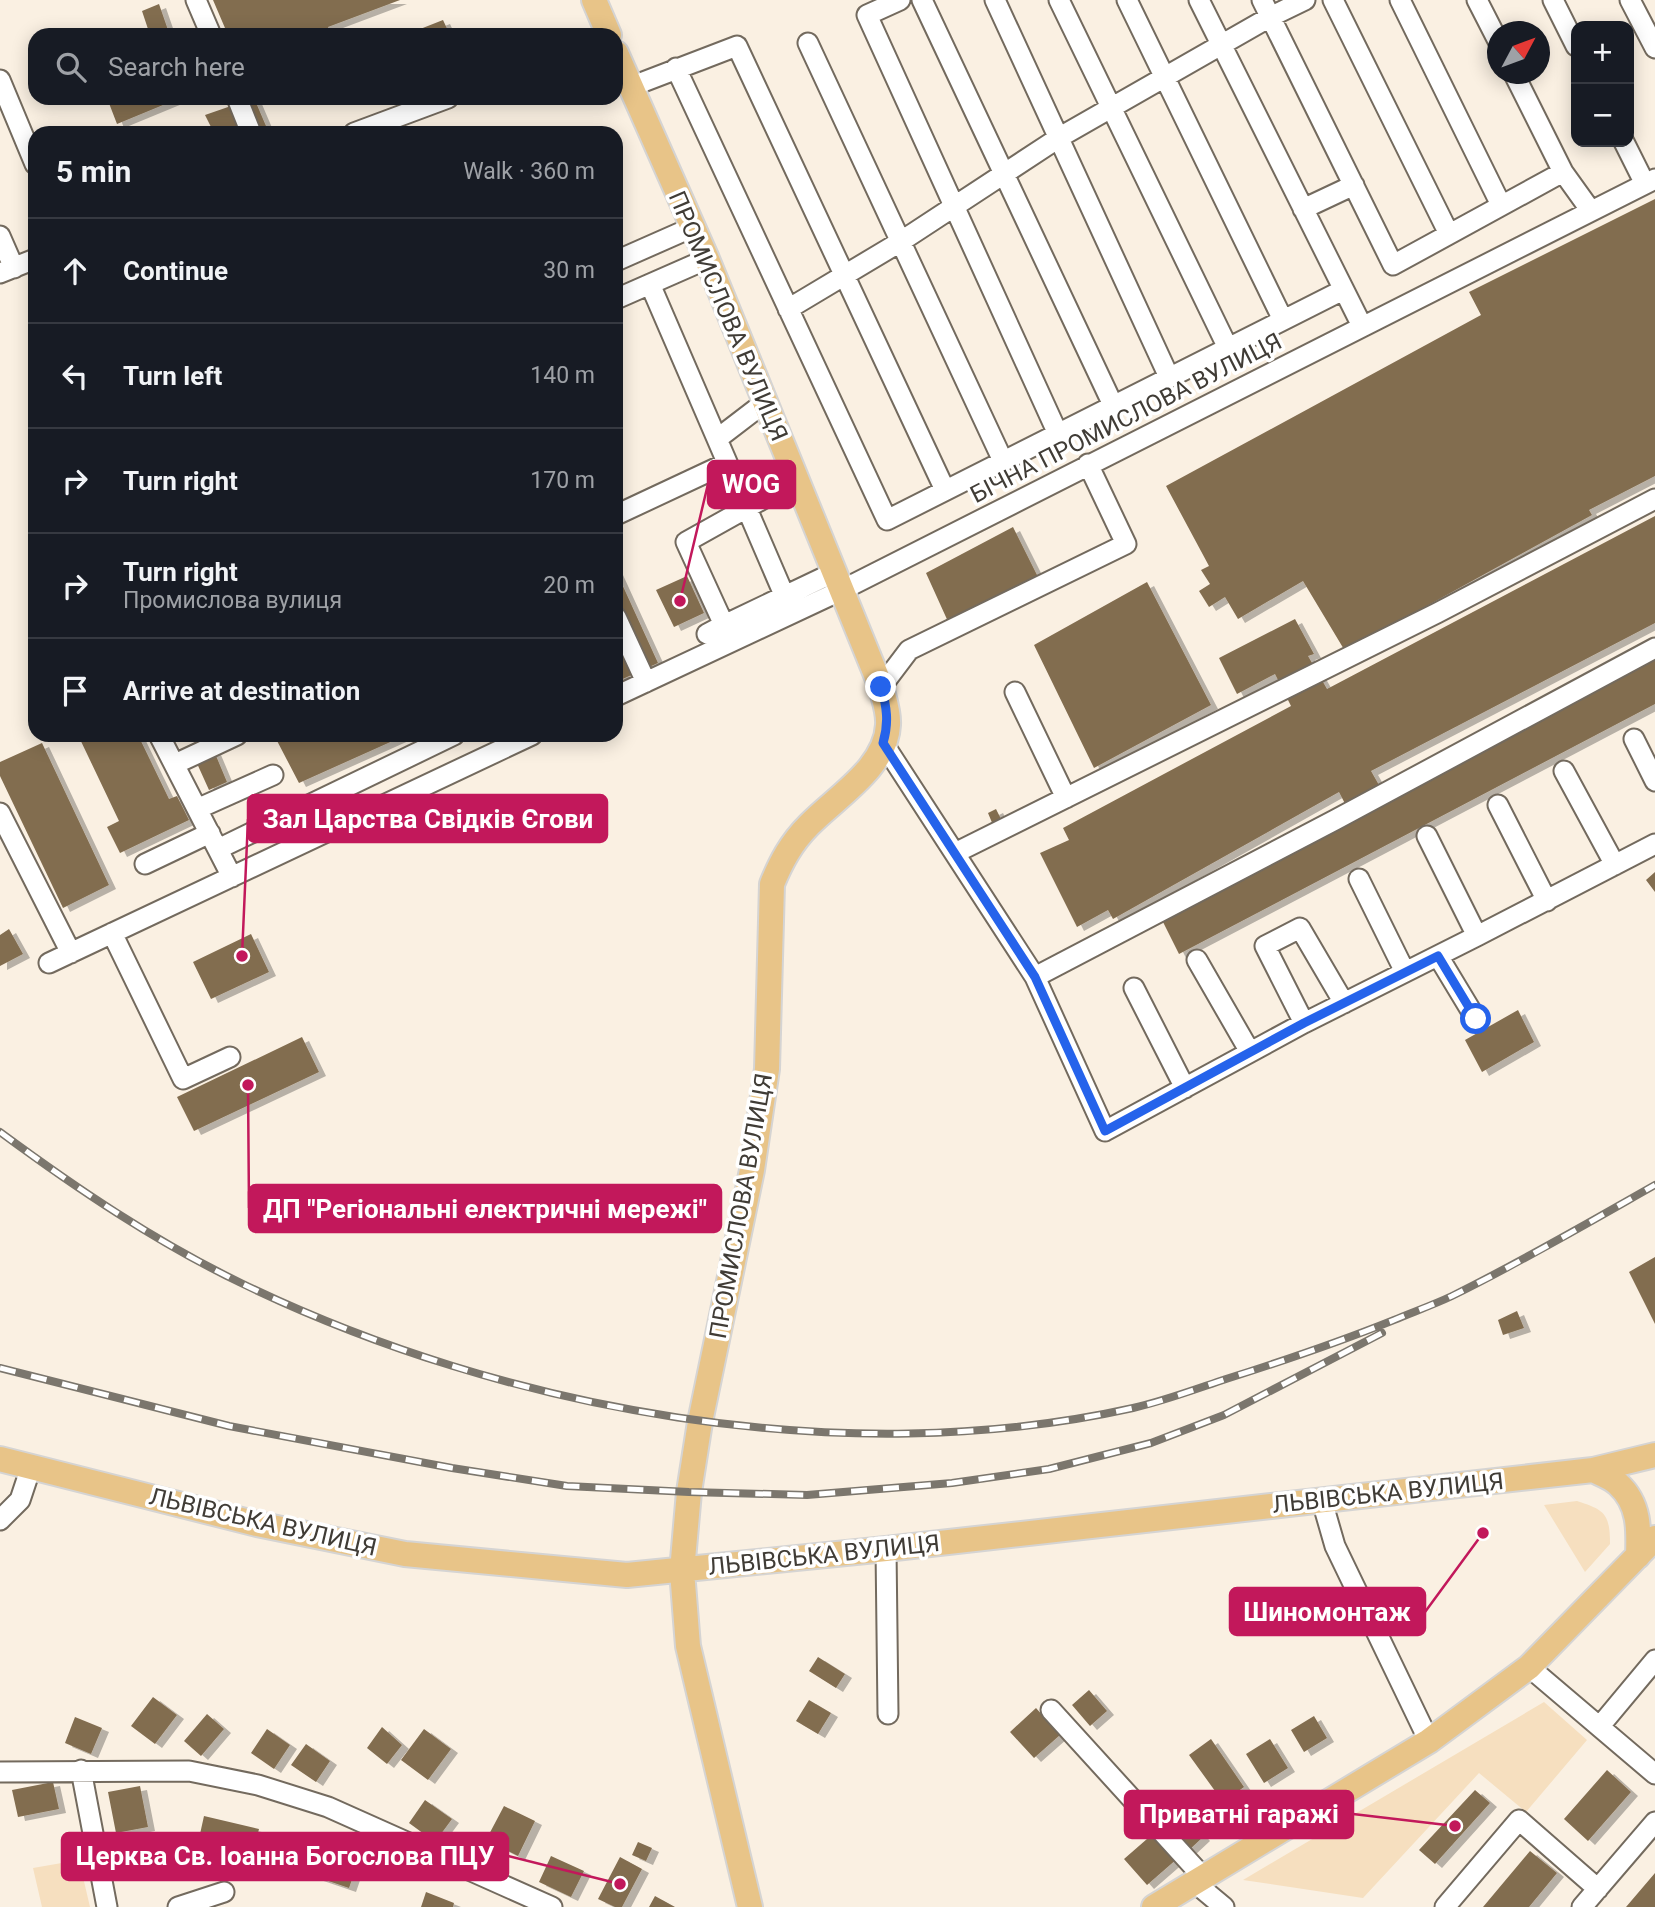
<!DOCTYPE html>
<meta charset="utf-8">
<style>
:root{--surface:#171b24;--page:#20242c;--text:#f1f3f6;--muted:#9ea1a6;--line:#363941}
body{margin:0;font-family:Roboto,sans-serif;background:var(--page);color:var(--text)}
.controls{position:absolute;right:21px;top:21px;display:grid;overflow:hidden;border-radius:14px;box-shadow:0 4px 18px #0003}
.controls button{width:63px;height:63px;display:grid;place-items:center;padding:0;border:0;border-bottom:2px solid var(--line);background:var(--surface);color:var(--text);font:35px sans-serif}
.compass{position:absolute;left:1487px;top:21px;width:63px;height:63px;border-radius:50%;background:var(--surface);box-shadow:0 4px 18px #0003;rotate:49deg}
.stop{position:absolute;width:21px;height:21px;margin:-16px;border:5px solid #2563eb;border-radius:50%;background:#fff}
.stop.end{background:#2563eb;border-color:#fff;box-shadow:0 2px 7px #0008}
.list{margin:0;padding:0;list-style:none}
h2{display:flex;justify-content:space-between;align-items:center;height:91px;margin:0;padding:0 28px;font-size:30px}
h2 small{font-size:23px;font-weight:400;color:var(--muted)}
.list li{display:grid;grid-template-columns:46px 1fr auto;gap:21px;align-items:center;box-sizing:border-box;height:105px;padding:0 28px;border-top:2px solid var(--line)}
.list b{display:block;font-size:26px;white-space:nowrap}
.list p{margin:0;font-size:23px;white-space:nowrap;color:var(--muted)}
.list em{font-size:23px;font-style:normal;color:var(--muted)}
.icon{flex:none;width:38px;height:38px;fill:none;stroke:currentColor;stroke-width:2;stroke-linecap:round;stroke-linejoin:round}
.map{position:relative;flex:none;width:1655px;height:1907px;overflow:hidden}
.search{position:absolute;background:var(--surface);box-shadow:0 4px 18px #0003;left:28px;top:28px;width:595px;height:77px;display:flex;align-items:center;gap:18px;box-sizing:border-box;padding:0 24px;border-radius:21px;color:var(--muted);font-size:26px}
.panel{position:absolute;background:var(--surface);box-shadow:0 4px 18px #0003;left:28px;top:126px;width:595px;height:616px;border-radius:21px}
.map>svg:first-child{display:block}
</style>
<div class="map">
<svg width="1655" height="1907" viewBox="0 0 1655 1907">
<defs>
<filter id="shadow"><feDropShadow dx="7" dy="4" stdDeviation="0" flood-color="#0004"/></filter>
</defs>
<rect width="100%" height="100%" fill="#faf0e2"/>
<path fill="#f6dfbf" d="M1577,1501c28,9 33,13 33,43l-25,28 -41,-67z
M1544,1702l43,38 -61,72 -47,-39 -116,125 -120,-18z
M79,1860l11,47h-48l-9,-39z"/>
<path fill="#826d50" filter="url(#shadow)" d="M213,0h187l-72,27 3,8h-103z
M159,4l9,26 -18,5 -8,-24z
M443,20l7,15h-45z
M107,98h73l-63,26z
M254,98l12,28 -18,7h-34l-9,-18z
M1655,199v277l-66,34 3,5 -247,136 -42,-70 -65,38 -13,-22 -16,10 -10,-16 11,-7 -9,-14 8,-4 -43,-80 315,-171 -12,-23z
M1655,516v107l-284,148 17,30 267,-144v47l-476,250 -17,-34 192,-99 -15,-29 -226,127 -5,-9 -31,17 -37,-74 29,-13 -6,-12 228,-122 -16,-32 -38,20 -18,-36 76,-39 19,35 -6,2 19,33z
M1013,527l27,54 -90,45 -24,-53z
M616,571l42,92 -42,19z
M687,576l17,37 -30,14 -18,-37z
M1147,582l64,123 -117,63 -60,-123z
M78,735h60l31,64 8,-3 12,24 -69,33 -13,-26 12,-6z
M274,735h132l-107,48z
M42,743l67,142 -46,23 -63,-132v-14z
M214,751l13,31 -18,8 -14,-31z
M996,809l6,12 -9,4 -5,-12z
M1655,872v20l-9,-12z
M9,929l14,25 -23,12v-31z
M251,934l18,38 -58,27 -18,-37z
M1518,1010l16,32 -52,30 -17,-32z
M302,1037l17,35 -125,59 -17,-34z
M1655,1257v67l-26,-52z
M1517,1311l7,17 -21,7 -5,-15z
M818,1657l27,17 -9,14 -27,-17z
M1089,1690l18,21 -17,15 -18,-21z
M153,1697l24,18 -22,29 -24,-18z
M809,1700l22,13 -13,21 -22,-13z
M1036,1708l24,27 -26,23 -24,-26z
M207,1714l17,15 -23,27 -17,-15z
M1314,1716l13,22 -23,14 -13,-22z
M75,1717l27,11 -11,26 -26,-11z
M382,1727l20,18 -15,19 -20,-16z
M267,1729l23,16 -16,24 -23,-16z
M424,1729l27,20 -23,31 -27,-20z
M1211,1739l33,48 -21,15 -34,-47z
M1270,1739l18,29 -24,15 -18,-29z
M306,1744l24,17 -14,21 -25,-17z
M1607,1770l24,22 -43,49 -24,-22z
M53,1782l6,27 -41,8 -6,-27z
M140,1786l8,41 -32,6 -8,-41z
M1475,1790l15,13 -55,61 -16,-14z
M425,1800l27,19 -17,23 -26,-19z
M504,1806l31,15 -17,35 -32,-16z
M1182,1813l21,24 -16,15 -21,-24z
M204,1816l55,13 -7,28 -54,-14z
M1155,1832l23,26 -31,27 -23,-26z
M638,1842l14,6 -6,13 -14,-6z
M308,1845l50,17 -9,26 -50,-17z
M1530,1851l27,22 -28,34h-46z
M551,1856l33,15 -13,26 -32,-15z
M620,1857l22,12 -20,38h-7l-17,-8z
M1655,1873v34h-29z
M426,1892l28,11 -1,4h-32z
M655,1896l20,11h-26z"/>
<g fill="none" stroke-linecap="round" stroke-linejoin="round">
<g stroke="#736a5e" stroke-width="23">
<path id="minor" d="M196,0l15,35
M900,0l-33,15 191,419
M922,0l191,405
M995,0l174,377
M1059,0l169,348
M1127,0l156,320
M1199,0l163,326
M1262,0l131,265 170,-93
M1333,0l116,234
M1400,0l101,205
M1477,0l21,41
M1553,0l23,46
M1630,0l25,48
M808,43l195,418
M676,68l211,452 456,-230
M1514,74l49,98 28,39
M0,80l35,84
M630,87l107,-41 208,444
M237,98l14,35
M354,133l94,-35
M1624,142l21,42
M1303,209l51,-24
M0,236l14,32
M616,261l77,-34
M0,273l35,-14
M650,284l67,155
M616,299l91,-40
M788,309l112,-67 160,-105 210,-120 35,-17
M764,403l-47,36 68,158
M797,480l-111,62 38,83 111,-53
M616,515l111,-52
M616,617l30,65
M707,634l17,-9
M881,687l28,-37 217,-106 -38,-80
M1015,692l51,106
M616,696l226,-106 813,-411
M159,735l73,142
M1634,739l21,42
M883,743l152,234 70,154 199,-108 173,-87 178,-92
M175,764l62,-29
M1564,771l51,94
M1498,805l49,96
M197,809l76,-34
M0,813l71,140
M1427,836l50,100
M218,849l236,-114
M955,853l482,-240 218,-114
M145,864l65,-31
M1359,879l46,93
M112,933l71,146 47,-22
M1438,956l38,63
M1197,960l53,92
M49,963l483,-228
M1035,977l300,-157 320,-172
M1134,988l51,100
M1304,1023l-39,-77 35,-18 44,75
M1322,1501l13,45 94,195
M0,1520l20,-20 11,-33
M886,1549l2,165
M1529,1667l126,107
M1051,1710l152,167
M1600,1726l55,-66
M81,1770l26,137
M0,1772l189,-1 69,14 70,22 224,100
M1194,1882l30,25
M178,1907l46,-15
M1445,1907l74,-87 79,69
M1582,1907l73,-85"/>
</g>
<g stroke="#d5d4d3" stroke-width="28">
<path id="major" d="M594,0l15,35
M616,53l91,206 174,428c3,12 8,25 7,38 -2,43 -52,72 -79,100 -18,18 -28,37 -37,59l-5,185 -15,101 -52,252 -11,70 -7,79 6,75 62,261
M0,1459l257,65 148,30 222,21 259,-26 707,-79 62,-15
M1593,1470c8,4 19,8 25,14 22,20 21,46 20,72
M1154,1907l275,-166 100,-74 126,-129"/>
</g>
<use href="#minor" stroke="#fff" stroke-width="19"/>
<use href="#major" stroke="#e8c488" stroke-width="24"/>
<g stroke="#7b766d" stroke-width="8">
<path id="rail" d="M0,1132c76,56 156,110 241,151 264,128 603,189 892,125 31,-7 63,-19 93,-29 57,-18 113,-37 168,-59 19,-8 39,-15 58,-24 69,-34 136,-73 203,-111
M0,1368l229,58 223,42 115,18 122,6 118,3 145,-12 97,-14 102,-26 73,-28 158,-82"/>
</g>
<use href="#rail" stroke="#fff" stroke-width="5" stroke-dasharray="16" stroke-linecap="butt"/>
</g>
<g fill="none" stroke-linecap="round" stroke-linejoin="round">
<path stroke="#2563eb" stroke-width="9" d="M881,687c6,20 8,36 2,56l152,234 70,154 199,-108 134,-67 38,63"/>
</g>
<g text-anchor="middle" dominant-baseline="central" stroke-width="7" stroke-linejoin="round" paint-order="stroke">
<g font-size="24" fill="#403c36" stroke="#fff">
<text transform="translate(728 316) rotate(67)">ПРОМИСЛОВА ВУЛИЦЯ</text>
<text transform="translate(1126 418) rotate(-27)">БІЧНА ПРОМИСЛОВА ВУЛИЦЯ</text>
<text transform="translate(741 1206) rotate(-80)">ПРОМИСЛОВА ВУЛИЦЯ</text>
<text transform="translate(1388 1493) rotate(-6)">ЛЬВІВСЬКА ВУЛИЦЯ</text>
<text transform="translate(263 1522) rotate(13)">ЛЬВІВСЬКА ВУЛИЦЯ</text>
<text transform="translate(824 1555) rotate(-6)">ЛЬВІВСЬКА ВУЛИЦЯ</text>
</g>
</g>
<path fill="none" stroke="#c2185b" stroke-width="2.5" d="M680 601L708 484M242 956L248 819M248 1085L249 1208M1483 1533L1425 1612M1455 1826L1353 1814M620 1884L508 1856"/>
<g fill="#c2185b" stroke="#fff" stroke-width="2.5">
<circle cx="680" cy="601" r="7"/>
<circle cx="242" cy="956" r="7"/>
<circle cx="248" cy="1085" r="7"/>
<circle cx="1483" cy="1533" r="7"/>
<circle cx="1455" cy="1826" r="7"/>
<circle cx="620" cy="1884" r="7"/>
</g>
<g fill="#c2185b" stroke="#c2185b" stroke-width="2.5">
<rect x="708" y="461" width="87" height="47" rx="7"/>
<rect x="248" y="795" width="359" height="47" rx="7"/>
<rect x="249" y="1185" width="472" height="47" rx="7"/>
<rect x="1230" y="1588" width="195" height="47" rx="7"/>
<rect x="1125" y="1791" width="228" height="47" rx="7"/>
<rect x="62" y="1833" width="446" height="47" rx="7"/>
</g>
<g font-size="26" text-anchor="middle" font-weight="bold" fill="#fff">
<text x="751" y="493">WOG</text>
<text x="428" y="828">Зал Царства Свідків Єгови</text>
<text x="485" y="1218">ДП "Регіональні електричні мережі"</text>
<text x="1327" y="1621">Шиномонтаж</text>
<text x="1239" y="1823">Приватні гаражі</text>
<text x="285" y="1865">Церква Св. Іоанна Богослова ПЦУ</text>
</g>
</svg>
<div class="controls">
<button>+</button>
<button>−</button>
</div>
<svg class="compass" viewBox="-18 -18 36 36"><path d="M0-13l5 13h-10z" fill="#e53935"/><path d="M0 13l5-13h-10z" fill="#9ea1a6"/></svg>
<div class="stop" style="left:1476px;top:1019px"></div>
<div class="stop end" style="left:881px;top:687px"></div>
<div class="search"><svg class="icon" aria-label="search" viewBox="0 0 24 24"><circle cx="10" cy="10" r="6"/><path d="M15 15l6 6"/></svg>Search here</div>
<section class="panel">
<h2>5 min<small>Walk · 360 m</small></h2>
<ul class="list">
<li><svg class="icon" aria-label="ahead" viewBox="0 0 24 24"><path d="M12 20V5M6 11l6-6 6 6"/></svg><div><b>Continue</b></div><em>30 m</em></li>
<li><svg class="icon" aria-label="left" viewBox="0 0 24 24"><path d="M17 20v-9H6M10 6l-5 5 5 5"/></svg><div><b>Turn left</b></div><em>140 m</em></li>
<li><svg class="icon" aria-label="right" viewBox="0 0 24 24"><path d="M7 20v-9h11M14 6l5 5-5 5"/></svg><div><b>Turn right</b></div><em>170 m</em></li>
<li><svg class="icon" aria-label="right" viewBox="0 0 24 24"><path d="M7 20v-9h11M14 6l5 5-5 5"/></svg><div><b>Turn right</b><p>Промислова вулиця</p></div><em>20 m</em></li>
<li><svg class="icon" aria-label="arrive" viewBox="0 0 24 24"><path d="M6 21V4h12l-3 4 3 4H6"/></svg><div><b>Arrive at destination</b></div></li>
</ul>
</section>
</div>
